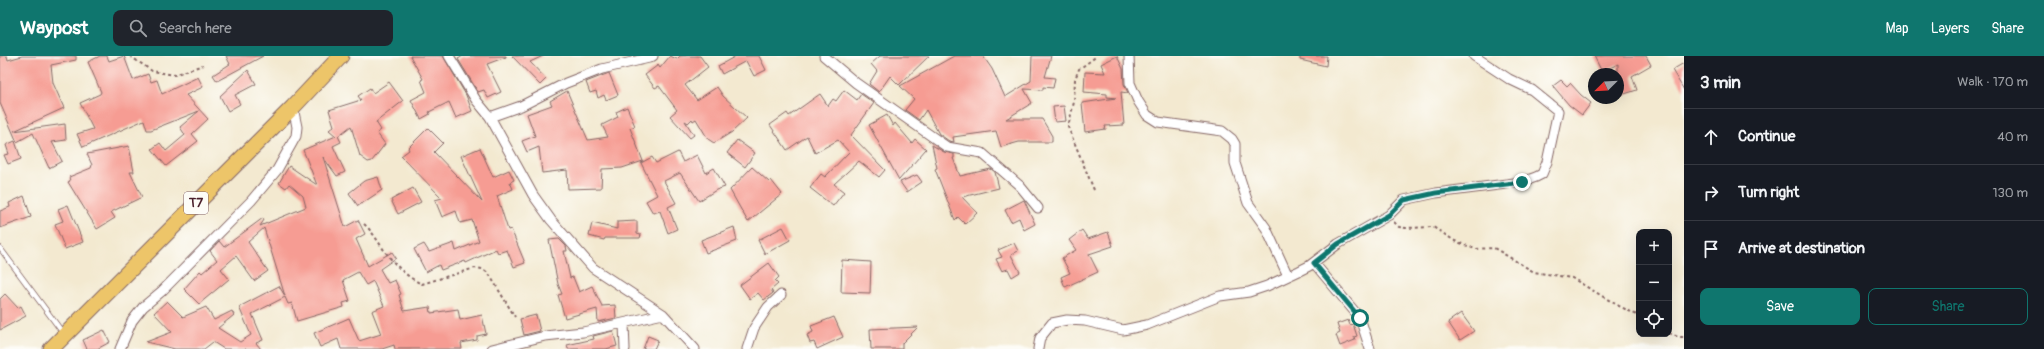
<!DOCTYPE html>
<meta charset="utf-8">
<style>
:root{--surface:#171b24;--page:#20242c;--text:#f1f3f6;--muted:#9ea1a6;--line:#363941;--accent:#0f766e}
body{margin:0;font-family:Pangolin,sans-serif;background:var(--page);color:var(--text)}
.controls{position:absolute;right:12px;bottom:12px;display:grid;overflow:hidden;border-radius:8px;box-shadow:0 4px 16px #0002}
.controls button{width:36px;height:36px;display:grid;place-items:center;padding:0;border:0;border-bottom:1px solid var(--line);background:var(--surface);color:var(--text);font:20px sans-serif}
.compass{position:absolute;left:1588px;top:12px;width:36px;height:36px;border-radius:50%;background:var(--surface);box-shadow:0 4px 16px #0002;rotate:246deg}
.stop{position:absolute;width:12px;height:12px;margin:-9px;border:3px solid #0f766e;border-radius:50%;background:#fff}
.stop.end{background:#0f766e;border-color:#fff;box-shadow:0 1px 4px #0008}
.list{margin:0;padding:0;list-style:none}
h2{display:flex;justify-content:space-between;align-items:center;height:52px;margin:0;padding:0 16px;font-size:17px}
h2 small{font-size:13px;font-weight:400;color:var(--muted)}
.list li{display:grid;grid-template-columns:26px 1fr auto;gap:12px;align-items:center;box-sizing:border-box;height:56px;padding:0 16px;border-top:1px solid var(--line)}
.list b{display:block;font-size:15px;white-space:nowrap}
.list em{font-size:13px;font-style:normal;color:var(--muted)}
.actions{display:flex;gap:8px;padding:12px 16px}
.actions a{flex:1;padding:9px 0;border:1px solid var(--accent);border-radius:8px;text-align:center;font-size:14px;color:var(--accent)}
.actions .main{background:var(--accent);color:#fff}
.icon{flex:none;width:22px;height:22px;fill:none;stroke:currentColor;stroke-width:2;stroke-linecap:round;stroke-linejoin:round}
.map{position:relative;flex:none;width:1684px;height:293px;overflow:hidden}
header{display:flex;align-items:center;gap:24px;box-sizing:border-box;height:56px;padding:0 20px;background:var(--accent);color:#fff}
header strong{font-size:19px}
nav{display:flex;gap:22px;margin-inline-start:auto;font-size:14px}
.search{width:280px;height:36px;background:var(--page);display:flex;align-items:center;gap:10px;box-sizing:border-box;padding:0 14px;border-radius:8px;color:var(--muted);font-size:15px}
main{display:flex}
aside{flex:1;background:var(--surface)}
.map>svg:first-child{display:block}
</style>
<header>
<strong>Waypost</strong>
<div class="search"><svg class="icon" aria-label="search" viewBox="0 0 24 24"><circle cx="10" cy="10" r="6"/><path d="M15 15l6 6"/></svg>Search here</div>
<nav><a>Map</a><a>Layers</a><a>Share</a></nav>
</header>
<main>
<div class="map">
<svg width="1684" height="293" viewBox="0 0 1684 293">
<rect width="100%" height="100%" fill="#fdfcf7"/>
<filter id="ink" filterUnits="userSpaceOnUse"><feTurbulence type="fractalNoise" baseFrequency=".025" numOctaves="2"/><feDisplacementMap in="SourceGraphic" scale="8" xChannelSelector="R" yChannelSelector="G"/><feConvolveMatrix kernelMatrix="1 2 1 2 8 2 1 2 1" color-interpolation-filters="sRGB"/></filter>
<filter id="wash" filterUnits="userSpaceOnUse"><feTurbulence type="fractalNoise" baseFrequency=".012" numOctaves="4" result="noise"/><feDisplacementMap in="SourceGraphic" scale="16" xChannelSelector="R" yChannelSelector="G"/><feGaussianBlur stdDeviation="0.9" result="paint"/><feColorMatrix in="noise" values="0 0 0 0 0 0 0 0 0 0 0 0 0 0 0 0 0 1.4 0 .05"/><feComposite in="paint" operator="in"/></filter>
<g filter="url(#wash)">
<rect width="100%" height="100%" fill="#f3e9d0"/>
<g id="blocks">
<path fill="#f69c93" d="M0,0h7l1,4 14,-4h54v4l-25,5 2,18 11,25 -50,23 51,-7 1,16 -14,2 10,19 -13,7 -16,-35 -16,9 -17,-39z
M100,0h7l2,5 15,-5 9,24 15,-6 3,8 6,-2 5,14 36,-17 5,10 -17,8 22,24 -16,15 6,7 -32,25 -14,-17 8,-6 6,8 19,-16 -5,-8 19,-16 -48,19h-4l-3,-10 -61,27 -6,-13 16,-5 -13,-26 20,-9 1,-2 -13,-30z
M226,0h37l-46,25 -4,-6 17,-11z
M410,0h33l23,39 6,16 -16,7 -7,-16 -20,10 1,2 -9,5 -10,-19 15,-8 -5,-12 2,-1z
M463,0h43v1l-19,7 14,28 -13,6 -4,-8 -6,2 -20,-33z
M512,0h31l-13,6 16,17 -6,6z
M670,0l7,3 3,-3h20l8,11 -23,18 12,15 20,-13 6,9 24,22 -15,14 -18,11 -6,-4 -12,-20 -3,2 -1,-2 -4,4 -3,-2 9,14 -4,3 -20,-22 7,-6 -18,-24 -4,2 -10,-13 13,-10 2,3z
M736,0h23l7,14 -12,6 -8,-15 -24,13 -4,-8z
M880,0h49l-30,29 -9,-9 -11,16 -10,-8 8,-13 -6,-7z
M954,0h29l9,13 13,28 26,-16 1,-25h19l-6,21 10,1 -2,10 -10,-1v3l-19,-1 8,14 -26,16h36l10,17v6h-33l-18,5 -5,-16 -43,6 1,5 -5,-1 -10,-7 -13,-24 -7,10 -14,-10 9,-11 -14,-13z
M1117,0l6,13 1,15 4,9 -7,-1 3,33 -19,1 1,3 -21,3 -3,-29 34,-5 -9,-1v-3l-23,-2 1,-20 20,1 -4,-9z
M1300,0h27l-1,10 -26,-6z
M1594,0h52l5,9 -19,11 5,14 -19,6v-32l-16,8z
M1684,7v27l-12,-20z
M248,14l8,14 -21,11 5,9 -12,7 -8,-15z
M609,17l9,22 -12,5 -2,-5 -6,3 -2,-7 -6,2 -4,-11z
M1561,24l6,6 3,-3 11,12 10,8 -9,12 -13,-10 -16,-19z
M389,26l14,19 -27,21 5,8 -4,3 8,11 -13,17 -4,1 -8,-6 -9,-30 -13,10 3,6 -8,4 12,26 -8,4 -14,-19 22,70 13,-7 7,14 -9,5 12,27 24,-14 4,6 -16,11 8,14 7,-3 6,14 -2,1 5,16 26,-4 1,6 27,-4 2,11 22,-5 4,19 -9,2v4l-16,3 1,6h-67l-1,-4 -12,4h-41l-3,-10 -18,8 -6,-14 35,-15 10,23 22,-7 -9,-23 12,-5 -11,-25 -7,4 -8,-13 -15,8 7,21 -7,2 1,4 -47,14 -5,-18 -4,1 -3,-7 -33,17 11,26 -7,3 5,6h-37l-11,-7 -9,7h-29l-29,-7 26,-10 -18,-19 13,-12 16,16 23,-10 8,13 18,-9 2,4 -16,13 22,14 11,-7 -12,-28 40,-21 6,10 -21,-68 -16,14 20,29 -14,10 -18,-25 -15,13 8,10 -30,25 -15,-15 16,-18 2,2 15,-13 -7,-9 9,-10 5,6 39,-29 1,2 -4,6 46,-19 -3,-11 -14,-12 -3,4 -7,-5 10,-17 28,19 -14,-35 33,-14 -7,-6 5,-4 -5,-16 32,-10 -3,-4 12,-8 3,5z
M844,34l13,10 4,-6 13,9 -23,32 34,35 -6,7 -20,-16 -25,23 10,8 -11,14 -23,-18 11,-14 4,3 24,-25 -11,-12 -23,13 -8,-17 -20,14 -17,-25 17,-12 2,3 31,-22 8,12 5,-7 3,2z
M567,35l21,49 20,-3 -6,-12 16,-8 -2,-5 11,-5 8,19 -5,2 13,33 -21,7 -20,1 -1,19 -33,1 -1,-19 -25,3 -3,-26 -12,5 -5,-11 13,-5 -8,-22 25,-9 -2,-4z
M1064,50l2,15 -11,1 -2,-15z
M887,59l6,11 2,-3 17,20 3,-4 11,10 -27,31 -30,-55z
M428,72l15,15 -9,9 48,50 -21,-46 19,-8 13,29 16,-7 5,10 -4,2 3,7 -16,7 11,34 3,-1 14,34 -11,4 -7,-17 -9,3 -2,-4 -30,14 -1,-2 -24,9 -2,-5 -13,7 -12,-23 10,-5 5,8 25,-9 2,8 23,-10 -7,-21 -12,3 -4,-12 -14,6 -7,-17 7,-2 -41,-42 8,-6 -1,-2z
M737,84l18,13 -10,14 -18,-14z
M15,85l6,18 -13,5 -4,-9 5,-1 -3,-9z
M932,89l12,7 10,2v4h-1l7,18 31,-7 4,3 4,16 -37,9 15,16 -12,11 -7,-7 -3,3 -20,-51 2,-1z
M129,90l5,26h-4l12,25 -31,15 4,6 -18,11 -29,-47 2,-1 -1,-4 22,-9 1,-3 -5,-11z
M678,96l5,10 14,-7 9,18 8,-5 11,19 -9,3 -17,11 -19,-28 -16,8 12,22 -8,4 9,22 -9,4 -8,-22 -7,2 -7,-12 11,-6 -16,-32 11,-6 4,6z
M752,111l17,15 2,-2 11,14 -34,28 -18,-32z
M917,119l5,7 -15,10 -7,-10z
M378,121l4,13 -24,16 -9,-13 15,-12z
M413,132l8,14 -23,12 -7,-14z
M24,140l7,21 -31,11v-17l10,-4 -1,-4z
M1024,144l11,24 -11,6 -5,-12 -8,4 -6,-12z
M68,149l15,37 -18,7 -10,-25 8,-3 -5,-12z
M637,165v13l4,1 -1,3h-35l-1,2 -15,-4 3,-13 25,6v-7z
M734,171l3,14 -31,12 -5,-13z
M783,171l7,13 -25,14 -7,-14z
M1082,174l6,9 20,-7 5,14 -24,8 9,18 -33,15 -4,-10 9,-4 -8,-15 14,-8 -7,-10z
M559,183l7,7 1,5h-3l6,27 3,-1 6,15 13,-6 10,20 13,-1 1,13 -18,4 -1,-13 -32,9 -7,-23 4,-1 -4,-10 -9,-44z
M1014,187l4,8 -7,4 9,17 -8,5 -4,-8 -6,2 -6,-12 6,-2 -4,-7z
M842,204l29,2 -1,31 -29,-1z
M769,207l10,14 -4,4 3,3 -7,6 2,3 -9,7 -6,-7 -8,6 -10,-14z
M5,238l13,14 3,-2 5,10 -26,14v-31z
M1461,257l13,18 -14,9 -12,-18z
M536,259l4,16 -16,4 -4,-16z
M834,261l9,20 -26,12 -3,-7 -4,1 -3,-8 6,-3 -2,-6z
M1348,264l2,5 3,-1 4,12 -3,1 1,3 -15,6 -4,-11 4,-2 -3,-9z
M918,271l-16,16v6h-31l-1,-20z
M104,274l6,12 -13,7h-10l-4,-9z
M613,275l4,15 -11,3h-38l-1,-4 27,-6 -1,-3z
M648,280l10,4 -4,9h-11z"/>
</g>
</g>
<g filter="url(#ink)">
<use href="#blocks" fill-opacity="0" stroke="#856665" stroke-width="1"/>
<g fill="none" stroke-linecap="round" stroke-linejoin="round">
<g stroke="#856665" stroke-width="6">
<path id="service" d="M0,192l63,85"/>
</g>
<g stroke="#856665" stroke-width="11">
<path id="minor" d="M449,0l27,44 14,17 43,78 18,25 42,48 70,46 32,35
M824,0l32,27 91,64 35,6 38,33 18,22
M1129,0l1,27 8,18 9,14 11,7 64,9 10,8 3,5v19l13,40 18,25 22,48
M490,61l31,-11 45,-23 36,-14 47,-11 4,-2
M1314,207l46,55 10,31
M624,268l1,25
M120,293l12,-28 11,-14 19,-16 89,-90 26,-31 19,-34 1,-9 -4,-20
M492,293l53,-13 38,-4 80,-18
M747,293l7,-21 14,-21 13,-12
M1038,293l2,-11 12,-15 15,-3 18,1 38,9 24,-5 73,-29 29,-4 18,-6 32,-15 10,-5 29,-22 51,-29 15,-15 32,-7 86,-11 14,-5 6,-3 5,-12 11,-51 -26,-21 -23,-11 -35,-23"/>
</g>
<g stroke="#856665" stroke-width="17">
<path id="trunk" d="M51,293l242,-242 48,-51"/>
</g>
<path stroke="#856665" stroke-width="2" stroke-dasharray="3 3" stroke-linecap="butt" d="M130,0l22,15 22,4 29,-10
M1094,134l-26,-63 6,-25 1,-23 4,-10 18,-13
M1394,166l5,5 7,1 27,-1 22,14 20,8 19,-1 40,24 38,6 45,27 22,11
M364,168c10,9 15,20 23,30 9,12 21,24 35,30l53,-16 8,1 6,5 26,43
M1669,277l9,4h6"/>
<use href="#service" stroke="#fff" stroke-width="4.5"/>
<use href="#minor" stroke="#fff" stroke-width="9"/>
<use href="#trunk" stroke="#edc569" stroke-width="15"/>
</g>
</g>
<g fill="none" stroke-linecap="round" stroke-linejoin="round" filter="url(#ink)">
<path stroke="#0f766e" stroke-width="5" d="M1360,262l-46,-55 24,-19 51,-29 15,-15 32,-7 86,-11"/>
</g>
<g text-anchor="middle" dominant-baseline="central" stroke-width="3" stroke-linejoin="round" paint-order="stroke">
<rect fill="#fdfcf7" stroke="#806168" stroke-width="1" x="184" y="136" width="24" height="22" rx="3"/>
<g font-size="13" font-weight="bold" fill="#4a1f2b">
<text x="196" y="147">T7</text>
</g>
</g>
</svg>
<div class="controls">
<button>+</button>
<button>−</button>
<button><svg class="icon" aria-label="locate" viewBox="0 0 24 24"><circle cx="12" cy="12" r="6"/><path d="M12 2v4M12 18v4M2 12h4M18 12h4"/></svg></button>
</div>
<svg class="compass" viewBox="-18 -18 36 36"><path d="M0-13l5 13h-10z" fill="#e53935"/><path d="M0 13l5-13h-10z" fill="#9ea1a6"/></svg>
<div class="stop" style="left:1360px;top:262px"></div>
<div class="stop end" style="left:1522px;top:126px"></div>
</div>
<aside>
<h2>3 min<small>Walk · 170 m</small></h2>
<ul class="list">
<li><svg class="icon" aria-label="ahead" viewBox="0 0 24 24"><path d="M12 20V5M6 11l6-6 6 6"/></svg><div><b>Continue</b></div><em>40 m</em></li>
<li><svg class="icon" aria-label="right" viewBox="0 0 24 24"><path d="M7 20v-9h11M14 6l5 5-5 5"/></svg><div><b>Turn right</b></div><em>130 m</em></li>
<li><svg class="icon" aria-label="arrive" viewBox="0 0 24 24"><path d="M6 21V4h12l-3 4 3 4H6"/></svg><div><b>Arrive at destination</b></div></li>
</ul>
<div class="actions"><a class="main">Save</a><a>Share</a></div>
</aside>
</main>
